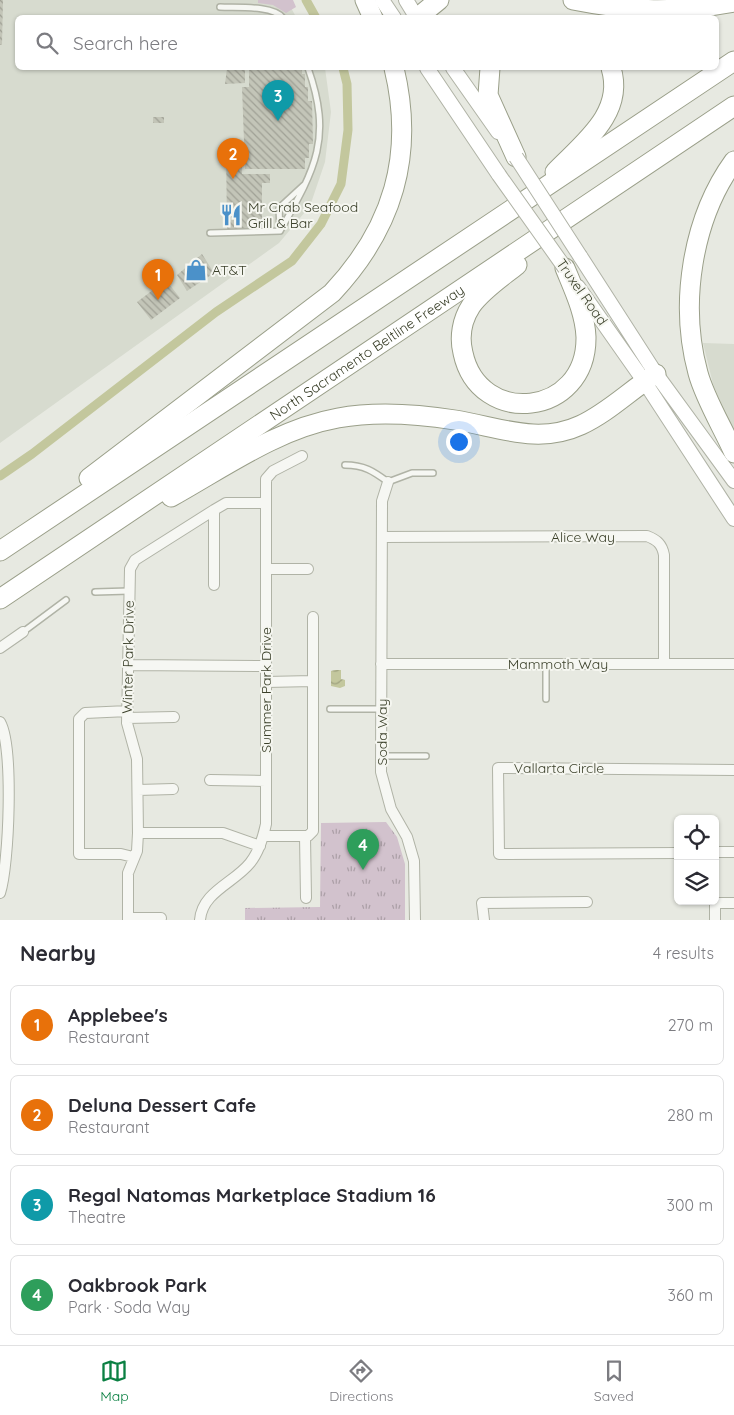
<!DOCTYPE html>
<meta charset="utf-8">
<style>
:root{--surface:#fff;--page:#f2f2f3;--text:#2b2b33;--muted:#7c7c81;--line:#e1e1e2;--accent:#0b8043}
body{margin:0;font-family:Quicksand,sans-serif;background:var(--page);color:var(--text)}
.controls{position:absolute;right:15px;bottom:15px;display:grid;overflow:hidden;border-radius:8px;box-shadow:0 1px 4px #0004}
.controls button{width:45px;height:45px;display:grid;place-items:center;padding:0;border:0;border-bottom:1px solid var(--line);background:var(--surface);color:var(--text);font:25px sans-serif}
.you{position:absolute;left:458px;top:441px;width:18px;height:18px;margin:-12px;border:4px solid #fff;border-radius:50%;background:#1a73e8;box-shadow:0 0 0 8px #1a73e833}
.badge{display:grid;place-items:center;width:32px;height:32px;border-radius:50%;background:var(--accent);color:#fff;font-size:16px;font-weight:700}
.pin{position:absolute;translate:-50% -41px;filter:drop-shadow(0 1px 2px #0008)}
.pin::after{content:'';position:absolute;top:26px;width:18px;height:15px;background:inherit;clip-path:polygon(0 0,100% 0,50% 100%)}
.list{margin:0;padding:0;list-style:none}
h2{display:flex;justify-content:space-between;align-items:center;height:65px;margin:0;padding:0 20px;font-size:21px}
h2 small{font-size:16px;font-weight:400;color:var(--muted)}
.list li{display:grid;grid-template-columns:32px 1fr auto;gap:15px;align-items:center;box-sizing:border-box;height:80px;margin:0 10px 10px;padding:0 10px;border:1px solid var(--line);border-radius:8px}
.list b{display:block;font-size:19px;white-space:nowrap}
.list p{margin:0;font-size:16px;white-space:nowrap;color:var(--muted)}
.list em{font-size:16px;font-style:normal;color:var(--muted)}
.icon{flex:none;width:28px;height:28px;fill:none;stroke:currentColor;stroke-width:2;stroke-linecap:round;stroke-linejoin:round}
.map{position:relative;flex:none;width:734px;height:920px;overflow:hidden}
.search{position:absolute;background:var(--surface);box-shadow:0 1px 4px #0004;left:15px;right:15px;top:15px;height:55px;display:flex;align-items:center;gap:12px;box-sizing:border-box;padding:0 18px;border-radius:8px;color:var(--muted);font-size:19px}
.sheet{height:425px;background:var(--surface)}
nav{display:flex;justify-content:space-around;align-items:center;box-sizing:border-box;height:70px;border-top:1px solid var(--line);background:var(--surface);font-size:14px;color:var(--muted)}
nav a{display:grid;justify-items:center;gap:2px}
nav .on{color:var(--accent)}
.map>svg:first-child{display:block}
</style>
<div class="map">
<svg width="734" height="920" viewBox="0 0 734 920">
<defs>
<pattern id="park-tufts" width="24" height="20" patternUnits="userSpaceOnUse" patternTransform="scale(1.25)"><rect width="24" height="20" fill="#d2c2cd"/><path d="M3 7l-1-3M5 7V3M7 7l1-3M15 17l-1-3M17 17v-4M19 17l1-3" fill="none" stroke="#ac9fa7"/></pattern>
<pattern id="water-waves" width="16" height="10" patternUnits="userSpaceOnUse" patternTransform="scale(1.25)"><rect width="16" height="10" fill="#c3c79d"/><path d="M0 5q4-4 8 0t8 0" fill="none" stroke="#a0a380"/></pattern>
<pattern id="building-back-hatch" width="6" height="6" patternUnits="userSpaceOnUse" patternTransform="scale(1.25)"><rect width="6" height="6" fill="#c3c5b8"/><path d="M-1 5l2 2M0 0l6 6M5-1l2 2" fill="none" stroke="#a0a196"/></pattern>
</defs>
<rect width="100%" height="100%" fill="#e7e9e1"/>
<path fill="#d7dbcf" d="M0,0h262l27,4 7,13 -278,1v50h307l6,44 -6,50 -15,44 -31,37 -279,200z
M703,343l31,1v91l-21,-51z"/>
<path fill="#d2c2cd" d="M258,0h35l3,7 -10,6 -13,-8 -15,-2z"/>
<path fill="url(#park-tufts)" d="M386,822l11,15 8,27v56h-160v-12l75,-1 1,-84z"/>
<path fill="url(#water-waves)" d="M335,670h6v9l4,1v6l-5,2 -9,-2v-15z"/>
<g fill="none" stroke-linecap="round" stroke-linejoin="round">
<path stroke="#c3c79d" stroke-width="9" d="M306,0l10,18
M0,476l32,-22 184,-142 76,-51 29,-37 20,-40 7,-54 -1,-46 -4,-16"/>
</g>
<path fill="url(#building-back-hatch)" d="M0,0h3l-1,45h-2z
M249,15h21v3h-21z
M227,68h18v15l-20,1z
M249,68h53v6h3v13h3v14h4l1,43h-4v14h-4v11h-60l-3,-82h7z
M153,117h11v6h-11z
M226,145l16,2v27h28v9h-8v46h-35z
M202,254l12,19 -27,18 -10,-16z
M166,280l14,18 -29,22 -14,-18z"/>
<g fill="none" stroke-linecap="round" stroke-linejoin="round">
<g stroke="#b0b3a6" stroke-width="8">
<path id="lane" d="M220,7c16,1 53,-2 63,11
M280,231l-1,-23 25,-23
M210,233l70,-2c35,-62 53,-92 28,-163
M345,465c19,0 28,6 43,17l24,-9h21
M95,592l34,-1
M23,632l43,-32
M546,664v35
M330,709h51
M382,756h44"/>
</g>
<g stroke="#b0b3a6" stroke-width="12">
<path id="street" d="M388,482l-6,19 -1,271 10,37 16,28 7,24 1,59
M214,510l12,-7h40
M382,537l265,-1c10,4 15,8 17,19v109
M267,569h41
M0,648l23,-16
M381,664h353
M129,665l137,1
M266,682l47,-1
M128,711l-43,2 -6,6v135h42l12,3
M127,718l47,-1
M0,722c14,24 9,144 0,171
M210,780l56,1
M138,790l35,-1
M138,833h85l37,13
M263,836h45l5,-5v-214
M305,836l1,62
M715,852h19
M678,853l-179,1 -1,-86 236,2
M128,918h33
M128,920v-47l9,-22 1,-18 -1,-74 -10,-36 3,-154 5,-9 79,-50v75
M200,920c2,-28 34,-37 50,-57 9,-11 13,-25 16,-39v-345l7,-8 29,-15
M484,920l-2,-17 105,-1
M715,920v-17h19"/>
</g>
<g stroke="#b0b3a6" stroke-width="16">
<path id="secondary" d="M382,0l12,18
M406,0l11,18
M427,68l72,107
M453,68l45,64
M580,256l76,118 78,107
M578,287l66,94 90,138"/>
</g>
<g stroke="#9a9f89" stroke-width="21">
<g id="highway">
<path d="M365,0l8,18"/>
<path d="M573,0c60,12 101,13 161,2"/>
<path d="M417,18l22,-18"/>
<path d="M490,68l-2,27 28,62"/>
<path d="M734,161c-42,58 -55,143 -36,212 7,26 25,55 36,80"/>
<path d="M555,172c28,-29 70,-59 56,-104"/>
<path d="M517,265c-15,12 -35,25 -46,41 -9,14 -12,31 -8,47 16,75 124,64 123,-16 -1,-24 -12,-47 -21,-69"/>
<path d="M89,478l243,-185c61,-65 83,-138 62,-225"/>
<path d="M171,497c54,-30 106,-68 167,-79 38,-7 79,-4 117,2 44,7 83,25 126,5 28,-13 49,-35 75,-51"/>
<path d="M0,551l734,-490"/>
<path id="s1" d="M0,599l734,-493"/>
</g>
</g>
<use href="#lane" stroke="#f6f7f3" stroke-width="5"/>
<use href="#street" stroke="#f6f7f3" stroke-width="10"/>
<use href="#secondary" stroke="#fff" stroke-width="14"/>
<use href="#highway" stroke="#fff" stroke-width="19"/>
<g stroke="#b0b3a6" stroke-width="16" stroke-linecap="butt">
<path id="secondary-bridge" d="M516,157l64,99
M499,175l66,93"/>
</g>
<use href="#secondary-bridge" stroke="#fff" stroke-width="14"/>
</g>
<defs>
<g id="restaurant-bare" transform="scale(1.725)"><path d="M-5-6h1v4h1v-4h1v4h1v-4h1v5L-1.5 .5V6h-2V.5L-5-1ZM5-6V6H3V1.5H1.5Q1.5-4 5-6Z" fill="#4b91c9" stroke="#f5f6f0" stroke-width="2.5" paint-order="stroke"/></g>
<g id="shop-bare" transform="scale(1.725)"><path d="M-5-2.5h2.3a2.7 3.5 0 0 1 5.4 0H5L5.5 6h-11ZM-1.5-2.5h3a1.5 2.3 0 0 0-3 0Z" fill="#4b91c9" stroke="#f5f6f0" stroke-width="2.5" paint-order="stroke"/></g>
</defs>
<g fill-rule="evenodd">
<use href="#restaurant-bare" x="231" y="215"/>
<use href="#shop-bare" x="196" y="270"/>
</g>
<g text-anchor="middle" dominant-baseline="central" stroke-width="4" stroke-linejoin="round" paint-order="stroke">
<g font-size="14" fill="#3b402a" stroke="#f5f6f0" text-anchor="start">
<text x="248" y="207">Mr Crab Seafood<tspan x="248" dy="16">Grill &amp; Bar</tspan></text>
<text x="212" y="270">AT&amp;T</text>
</g>
<g font-size="14" fill="#3b402a" stroke="#f5f6f0">
<text transform="translate(582 292) rotate(55)">Truxel Road</text>
<text stroke="none"><textPath href="#s1" startOffset="442">North Sacramento Beltline Freeway</textPath></text>
<text x="583" y="537">Alice Way</text>
<text transform="translate(128 657) rotate(-89)">Winter Park Drive</text>
<text x="558" y="664">Mammoth Way</text>
<text transform="translate(266 690) rotate(-90)">Summer Park Drive</text>
<text transform="translate(382 732) rotate(-90)">Soda Way</text>
<text x="559" y="768">Vallarta Circle</text>
</g>
</g>
</svg>
<div class="controls">
<button><svg class="icon" aria-label="locate" viewBox="0 0 24 24"><circle cx="12" cy="12" r="6"/><path d="M12 2v4M12 18v4M2 12h4M18 12h4"/></svg></button>
<button><svg class="icon" aria-label="layers" viewBox="0 0 24 24"><path d="M12 4l9 5-9 5-9-5zM3 14l9 5 9-5"/></svg></button>
</div>
<div class="you"></div>
<div class="pin badge" style="left:158px;top:300px;background:#e8710a">1</div>
<div class="pin badge" style="left:233px;top:179px;background:#e8710a">2</div>
<div class="pin badge" style="left:278px;top:121px;background:#0f9aa8">3</div>
<div class="pin badge" style="left:363px;top:870px;background:#2e9e5b">4</div>
<div class="search"><svg class="icon" aria-label="search" viewBox="0 0 24 24"><circle cx="10" cy="10" r="6"/><path d="M15 15l6 6"/></svg>Search here</div>
</div>
<section class="sheet">
<h2>Nearby<small>4 results</small></h2>
<ul class="list">
<li><span class="badge" style="background:#e8710a">1</span><div><b>Applebee's</b><p>Restaurant</p></div><em>270 m</em></li>
<li><span class="badge" style="background:#e8710a">2</span><div><b>Deluna Dessert Cafe</b><p>Restaurant</p></div><em>280 m</em></li>
<li><span class="badge" style="background:#0f9aa8">3</span><div><b>Regal Natomas Marketplace Stadium 16</b><p>Theatre</p></div><em>300 m</em></li>
<li><span class="badge" style="background:#2e9e5b">4</span><div><b>Oakbrook Park</b><p>Park · Soda Way</p></div><em>360 m</em></li>
</ul>
</section>
<nav>
<a class="on"><svg class="icon" aria-label="map" viewBox="0 0 24 24"><path d="M3 6l6-2 6 2 6-2v14l-6 2-6-2-6 2zM9 4v14M15 6v14"/></svg>Map</a>
<a><svg class="icon" aria-label="directions" viewBox="0 0 24 24"><path d="M12 3l9 9-9 9-9-9zM9 14v-3h6M13 9l2 2-2 2"/></svg>Directions</a>
<a><svg class="icon" aria-label="saved" viewBox="0 0 24 24"><path d="M7 4h10v16l-5-4-5 4z"/></svg>Saved</a>
</nav>
